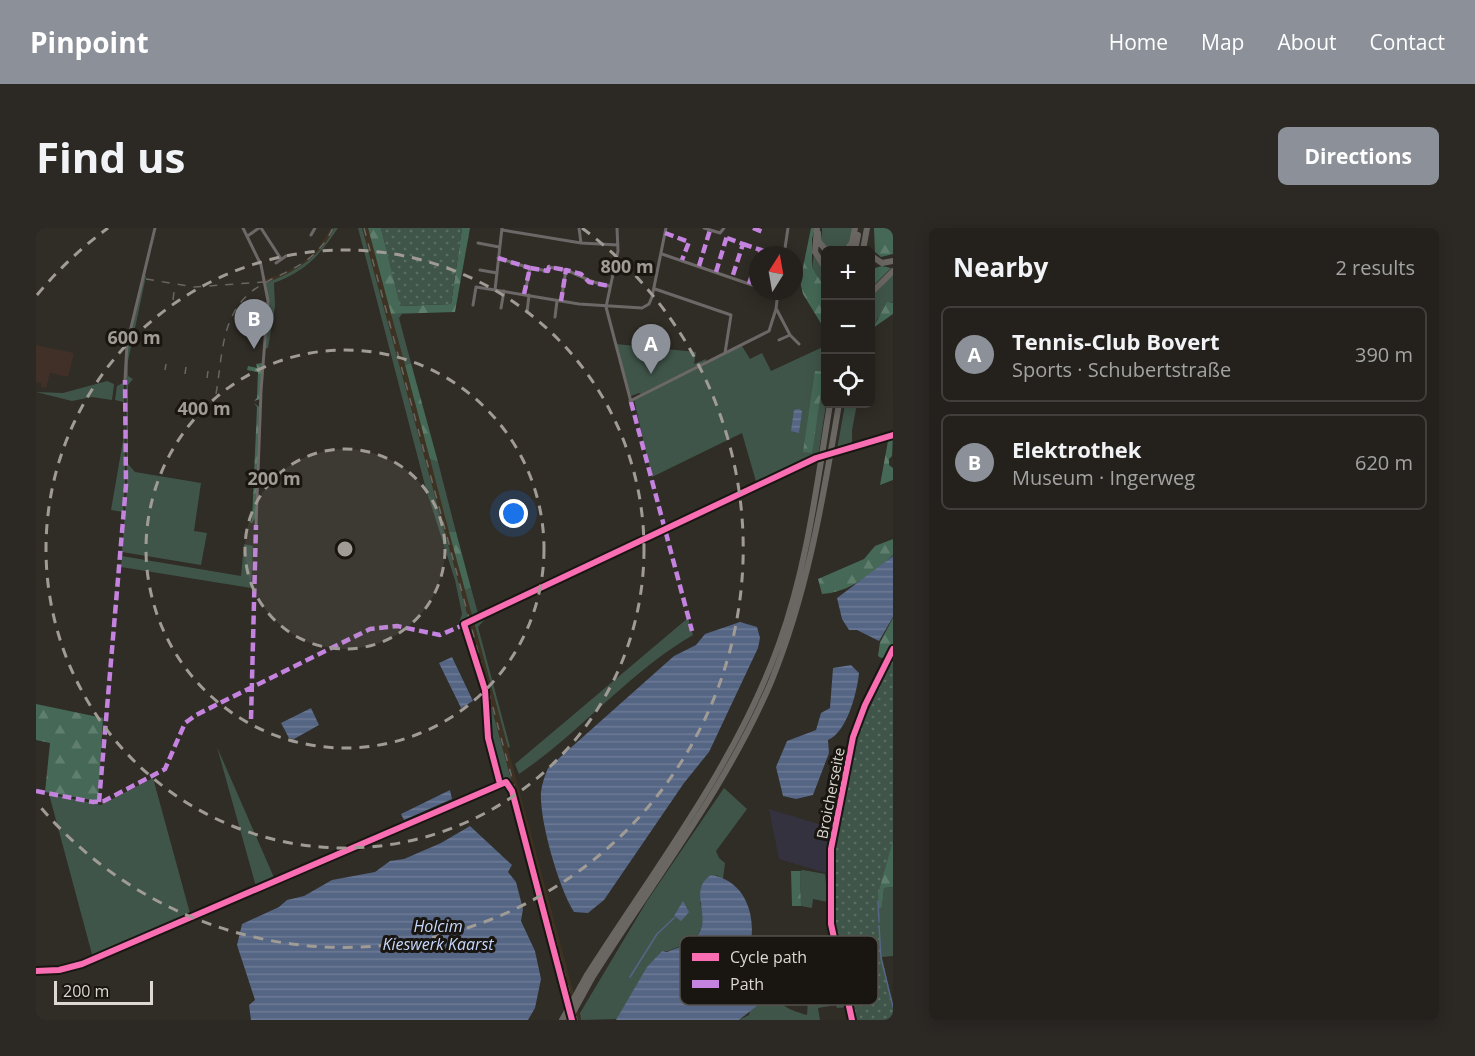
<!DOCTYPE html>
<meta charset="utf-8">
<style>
:root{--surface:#24211c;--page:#2c2925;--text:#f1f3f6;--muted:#a3a3a3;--line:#413e3b;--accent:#8c9099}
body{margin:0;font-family:"Open Sans",sans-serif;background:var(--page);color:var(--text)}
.controls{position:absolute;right:18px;top:18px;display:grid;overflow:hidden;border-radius:9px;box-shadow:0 3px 15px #0003}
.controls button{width:54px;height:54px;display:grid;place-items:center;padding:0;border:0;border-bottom:2px solid var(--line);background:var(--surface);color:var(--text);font:30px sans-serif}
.compass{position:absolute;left:713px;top:18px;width:54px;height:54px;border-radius:50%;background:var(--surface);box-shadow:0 3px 15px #0003;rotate:11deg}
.scale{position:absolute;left:18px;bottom:15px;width:99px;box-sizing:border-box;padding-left:6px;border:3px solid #ddd8d1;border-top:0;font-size:16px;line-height:21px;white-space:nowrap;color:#ddd8d1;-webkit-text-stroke:4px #191611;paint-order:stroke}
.you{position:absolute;left:478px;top:286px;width:21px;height:21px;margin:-15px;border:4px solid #fff;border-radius:50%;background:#1a73e8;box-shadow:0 0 0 9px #1a73e833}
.badge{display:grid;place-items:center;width:39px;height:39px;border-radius:50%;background:var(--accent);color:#fff;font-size:20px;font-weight:700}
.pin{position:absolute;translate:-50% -50px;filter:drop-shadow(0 2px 3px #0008)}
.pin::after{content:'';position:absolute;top:32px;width:21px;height:18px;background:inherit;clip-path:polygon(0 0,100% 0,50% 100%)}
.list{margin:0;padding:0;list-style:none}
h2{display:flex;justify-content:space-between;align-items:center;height:78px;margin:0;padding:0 24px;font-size:26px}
h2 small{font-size:20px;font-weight:400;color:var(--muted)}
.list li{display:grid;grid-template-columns:39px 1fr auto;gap:18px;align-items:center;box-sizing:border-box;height:96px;margin:0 12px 12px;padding:0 12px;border:2px solid var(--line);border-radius:9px}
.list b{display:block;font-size:22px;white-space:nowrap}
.list p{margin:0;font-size:20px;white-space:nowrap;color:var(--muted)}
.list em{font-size:20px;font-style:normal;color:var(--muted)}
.icon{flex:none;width:33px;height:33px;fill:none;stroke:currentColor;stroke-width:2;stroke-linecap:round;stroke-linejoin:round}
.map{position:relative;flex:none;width:857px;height:792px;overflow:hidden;border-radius:9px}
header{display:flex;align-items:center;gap:36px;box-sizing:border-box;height:84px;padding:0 30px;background:var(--accent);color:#fff}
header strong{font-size:28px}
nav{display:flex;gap:33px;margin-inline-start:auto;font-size:21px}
.intro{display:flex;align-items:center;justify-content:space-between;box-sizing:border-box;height:144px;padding:0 36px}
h1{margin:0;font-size:42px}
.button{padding:15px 27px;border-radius:9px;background:var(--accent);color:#fff;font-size:21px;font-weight:700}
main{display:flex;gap:36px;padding:0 36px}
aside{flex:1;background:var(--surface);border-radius:9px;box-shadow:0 3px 15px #0003}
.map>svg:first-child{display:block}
</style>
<header>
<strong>Pinpoint</strong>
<nav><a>Home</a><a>Map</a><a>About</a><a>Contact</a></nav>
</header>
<div class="intro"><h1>Find us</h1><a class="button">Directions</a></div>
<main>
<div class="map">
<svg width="857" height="792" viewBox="0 0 857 792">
<defs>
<pattern id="forest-firs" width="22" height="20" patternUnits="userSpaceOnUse" patternTransform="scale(1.5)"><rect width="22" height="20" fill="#456956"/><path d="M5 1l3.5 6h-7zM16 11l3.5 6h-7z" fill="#5f7e6d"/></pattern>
<pattern id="park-dots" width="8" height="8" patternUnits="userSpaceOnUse" patternTransform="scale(1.5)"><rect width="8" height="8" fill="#405549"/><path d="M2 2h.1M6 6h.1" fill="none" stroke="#5b6d62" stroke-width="1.8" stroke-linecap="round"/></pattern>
<pattern id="water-rules" width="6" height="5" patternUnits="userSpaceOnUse" patternTransform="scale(1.5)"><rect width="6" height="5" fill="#556584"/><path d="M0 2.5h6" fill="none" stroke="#6d7a94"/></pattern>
</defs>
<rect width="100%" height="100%" fill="#302c26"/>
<path fill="#353240" d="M733,581l66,20 -6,45 -50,-15z"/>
<path fill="#403027" d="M0,117l38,8 -6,24 -18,-4 -4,15 -5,-1v-4l-4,-1 -1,3z"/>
<path fill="#3e3223" d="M295,0h3l-6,12 -15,18 -22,15 -28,12 -2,-5 22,-6 19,-11 15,-13z
M326,0h6l213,792h-5z"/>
<path fill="#405549" d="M298,0h4c-20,29 -31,42 -64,55l1,23 -7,42 -4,1 4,-48 -2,-18c29,-11 55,-26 68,-55z
M322,0h4l107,393 -11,5 4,-12 -7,-34 -29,-91z
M786,0h31l-3,14 -10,8h-10l-8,-6z
M778,26l11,18v16l-13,-21z
M857,46v29l-2,-1 -14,17 -6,19v-41z
M107,47l3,1 -18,85v15l5,3 -5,6v79l7,8 66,11 -7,48 13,2 -6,32 -79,-13 5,-64 -1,-134z
M355,86h11l-3,4 12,45 -6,2z
M580,116l80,8 -2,12 12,-5v3l-65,32 -2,-1 -8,3z
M706,118l8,13 12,-6 9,18 54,-25 1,58 -8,53 -61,28 -15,-52 -90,44 -18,-77z
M71,153l7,3 -2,16 -20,-3 -20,4 -36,-9 27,1z
M87,155l1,3 1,99 -2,27 -12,-2 13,-75v-33l-9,-2 2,-14z
M809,176h12l-5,26v16l-15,4z
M394,231l8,3 18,70h-7z
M208,316l9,2 -2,42 -130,-21 1,-11 119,20z
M435,360l8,29 -6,2 -8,-29z
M453,387l-11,12 32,120 -2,1 -34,-126z
M652,390l5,17c-63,36 -113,98 -174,139l-4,-10z
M433,396l107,396h-3l-61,-234 -4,-4 -8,-1 -12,-43 -2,-48 -19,-63z
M181,519l59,135 -19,8z
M117,550l38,139 -98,41 -44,-164 52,11z
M688,560l23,21 -31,42 3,7 6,5 -2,16 -7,-4 -16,28c9,24 -2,37 -24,45 -6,2 -8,4 -14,3l-15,17 -28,51 -38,1 -1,-7 67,-112z
M767,642l22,4 3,28 -15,-3 -1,9 -11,-2 -1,-35z
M857,659v69l-53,5 -5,-21 47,-33 2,-19z
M712,719l9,10 4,-7 9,-2 16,16c-25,28 -10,43 21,51l2,-29 33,-3 6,24 -11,1 -1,-3 -18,3 2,12h-81l10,-5 6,-26 -15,-8c-6,-12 2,-14 6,-24 2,-3 1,-7 2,-10z"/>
<path fill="url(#forest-firs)" d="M332,0h13l20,78 50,-2 11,-76h8l-15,84 -64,2z
M775,0h4l-3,11v28l13,21v42l-22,-36 -3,-12z
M838,0h19v26l-12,3 -6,-5z
M846,38l9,2 -20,20 4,-20z
M851,74l6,1v11l-20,14z
M226,135l-2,36 -6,2 3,-3 1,-26 -11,-2 1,-4 9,2 -1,-4z
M375,135l27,99 -8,-3 -25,-94z
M779,143l9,1 -12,81 -9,-1z
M218,175l5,4 -4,111 -3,5h-2l2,-3 5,-113z
M857,208l-1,20 -3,3v6l4,3v12l-13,5 8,-44 -35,9 -1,-2z
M413,304h7l15,56 -6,2z
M857,311v16c-19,18 -45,38 -71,39l-4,-15 46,-20 11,-13z
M857,390v29l-6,10 -6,1 -3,-2 2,-14z
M0,476l67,14 -5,83 -53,-9 5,-49 -14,-3z
M857,592v67l-9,1 -2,19 -47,33 -5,-60h9z
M755,643h9l1,35h-9z"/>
<path fill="url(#park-dots)" d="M345,0h81l-11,76 -51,2z
M857,428v185l-15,53 4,64 11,47v15h-39l-20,-100 -2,-35 4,-47 16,-91z"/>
<path fill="url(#water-rules)" d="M763,181l3,2 -3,22 -8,-2 3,-21z
M857,328v61l-14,24 -22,-11h-8l-7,-11 -5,-21z
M704,394l17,5 3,11 -2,10 -49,104 -25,31 -80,117 -16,13 -14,-1c-15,-24 -32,-84 -33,-112 -1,-11 3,-22 7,-32l126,-112 22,-11 9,-11z
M416,429l21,44 -12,7 -22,-45z
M815,437l8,8c-2,20 -12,59 -31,67l1,13 -16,42 -17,4 -13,-3 -7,-29 11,-26 29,-11 5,-17 9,-5 3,-40z
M275,480l8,17 -25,14 -5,-1 -8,-15z
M414,562l2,9 -48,21 -3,-6z
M434,598l42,39 -4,7 8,10 7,27 -2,12 14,30 6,28 -6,29 -7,12h-277l-2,-15 6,-5 -18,-55 5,-21 37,-17 8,-7 17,-4 28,-16 43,-8 15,-11 14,-2 37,-16z
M675,647c39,6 48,50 36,82 -4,10 -14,10 -7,24 13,7 19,9 18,24l-19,15h-123l31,-53 15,-16 5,1c9,-4 20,-6 28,-14 20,-19 -9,-47 16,-63z
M647,673l6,11 -8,9 -7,-5z"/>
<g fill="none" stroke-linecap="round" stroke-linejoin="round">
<path stroke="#556584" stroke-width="1.5" d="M842,673l1,21
M843,698l2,32 12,49
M594,749l27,-43 17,-16"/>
<path stroke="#6c6867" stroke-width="3" d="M207,0l18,37 7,36 -7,90 -5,134
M225,0l20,31
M466,0l-7,62 84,14 63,4 7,-4 3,-7 14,-69
M543,0l2,15
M581,0l1,23 -12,56 25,95
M668,0l16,5 4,-5
M466,2l79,13 37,2
M213,7l10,-7
M275,7l4,-7
M442,15l21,4
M626,26l96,33
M748,27l4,-27
M462,30l32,10
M240,35l10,-7
M444,42l17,3
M619,61l76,26 -6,38
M733,63l9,3
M489,65l5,-25 18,3 1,-4 17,3
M525,73l5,-31c18,7 24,13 43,16
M437,77l3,-18 19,3
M465,80l3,-17
M741,82l13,25 9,9
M491,84l2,-17
M519,89l2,-16
M743,112l11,-5
M89,152l2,-36 28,-116
M594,173l139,-70 7,-22 2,-18
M816,792l-21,-96v-75l22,-112 12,-32 28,-56"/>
<path stroke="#6a6662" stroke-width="6" d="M781,0l-2,24 11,17
M782,5l1,9 7,8
M810,22l6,-7 3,-15
M819,22l3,-15
M827,22l4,-22
M834,27l12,8 11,-2
M834,66l23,-23
M551,747c68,-107 149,-211 192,-331 28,-77 38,-160 51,-240
M556,750c61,-97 134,-190 179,-296 37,-90 52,-184 68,-278"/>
<path stroke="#696763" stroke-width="1.5" stroke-dasharray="8 8" stroke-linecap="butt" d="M328,0l213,792
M110,51l48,8 69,-5
M137,72l2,-16
M129,142l1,-6
M149,146l1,-7
M171,150l1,-7
M180,166c5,-28 5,-61 20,-85 25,-40 72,-29 97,-81"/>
<path stroke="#6a6662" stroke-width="6" d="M526,792l25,-45
M533,792l23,-42"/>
<path stroke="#c483df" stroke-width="4.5" stroke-dasharray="9 4.5" stroke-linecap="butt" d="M717,0l10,4
M629,5l24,9 -7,18
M691,10l16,6 -11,34
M707,16l18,6 -2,5
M725,22l13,5
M462,30l32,10
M663,38l11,-36
M680,44l11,-36
M713,56l9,-27
M488,66l6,-26 18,3 1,-4 17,3
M525,73l5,-31 15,4 8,8 20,4
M595,174l61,229
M215,491l5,-194
M0,563l57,11 11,-1 61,-32 20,-46 11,-8 26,-13 148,-73 27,-3 43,9 28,-12
M63,574l27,-317 -1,-105"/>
<g stroke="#191611" stroke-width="10">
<path id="cycleway" d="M464,556l-12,-46 -3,-48 -21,-66 352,-166 77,-23
M0,743l23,-1 23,-6 424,-182 6,9 60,229
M816,792l-21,-96v-75l22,-112 12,-32 28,-56"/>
</g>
<use href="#cycleway" stroke="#f96db3" stroke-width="6"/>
</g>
<circle cx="309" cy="321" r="100" fill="#a09c95" fill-opacity=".12"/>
<g fill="none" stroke="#a09c95" stroke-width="3" stroke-dasharray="10 8">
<circle cx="309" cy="321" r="100"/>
<circle cx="309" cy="321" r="199"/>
<circle cx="309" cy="321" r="299"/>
<path d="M1 67A399 399 0 0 1 72 0M546 0A399 399 0 1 1 1 575"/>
</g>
<g text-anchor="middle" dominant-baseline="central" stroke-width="6" stroke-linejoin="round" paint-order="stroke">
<g font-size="15" fill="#ddd8d1" stroke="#191611">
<text transform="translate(794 565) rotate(-79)">Broicherseite</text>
</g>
<g font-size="16" font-style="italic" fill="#c6d8fc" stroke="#191611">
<text x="402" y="698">Holcim<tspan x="402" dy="18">Kieswerk Kaarst</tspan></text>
</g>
</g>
<rect x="644" y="708" width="198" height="69" rx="9" fill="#191611" stroke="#54504b" stroke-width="1.5"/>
<rect x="656" y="725" width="27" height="8" fill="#f96db3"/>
<rect x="656" y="752" width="27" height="8" fill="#c483df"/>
<g font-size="16" fill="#ddd8d1">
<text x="694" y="735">Cycle path</text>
<text x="694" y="762">Path</text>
</g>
<circle cx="309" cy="321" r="9" fill="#a09c95" stroke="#191611" stroke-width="3"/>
<g font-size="18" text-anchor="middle" font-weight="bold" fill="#a09c95" stroke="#191611" stroke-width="6" stroke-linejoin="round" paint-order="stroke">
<text x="591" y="45">800 m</text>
<text x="98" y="116">600 m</text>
<text x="168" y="187">400 m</text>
<text x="238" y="257">200 m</text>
</g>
</svg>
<div class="controls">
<button>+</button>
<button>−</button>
<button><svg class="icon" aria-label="locate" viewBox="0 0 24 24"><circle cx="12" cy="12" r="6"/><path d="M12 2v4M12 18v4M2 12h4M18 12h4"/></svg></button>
</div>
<svg class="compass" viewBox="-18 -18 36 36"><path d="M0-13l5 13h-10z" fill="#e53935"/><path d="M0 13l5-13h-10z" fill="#a3a3a3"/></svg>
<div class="scale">200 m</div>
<div class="you"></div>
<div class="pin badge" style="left:615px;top:146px">A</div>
<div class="pin badge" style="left:218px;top:121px">B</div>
</div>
<aside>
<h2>Nearby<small>2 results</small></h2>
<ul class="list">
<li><span class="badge">A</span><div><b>Tennis-Club Bovert</b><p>Sports · Schubertstraße</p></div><em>390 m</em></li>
<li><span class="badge">B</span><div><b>Elektrothek</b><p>Museum · Ingerweg</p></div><em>620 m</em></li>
</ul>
</aside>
</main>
